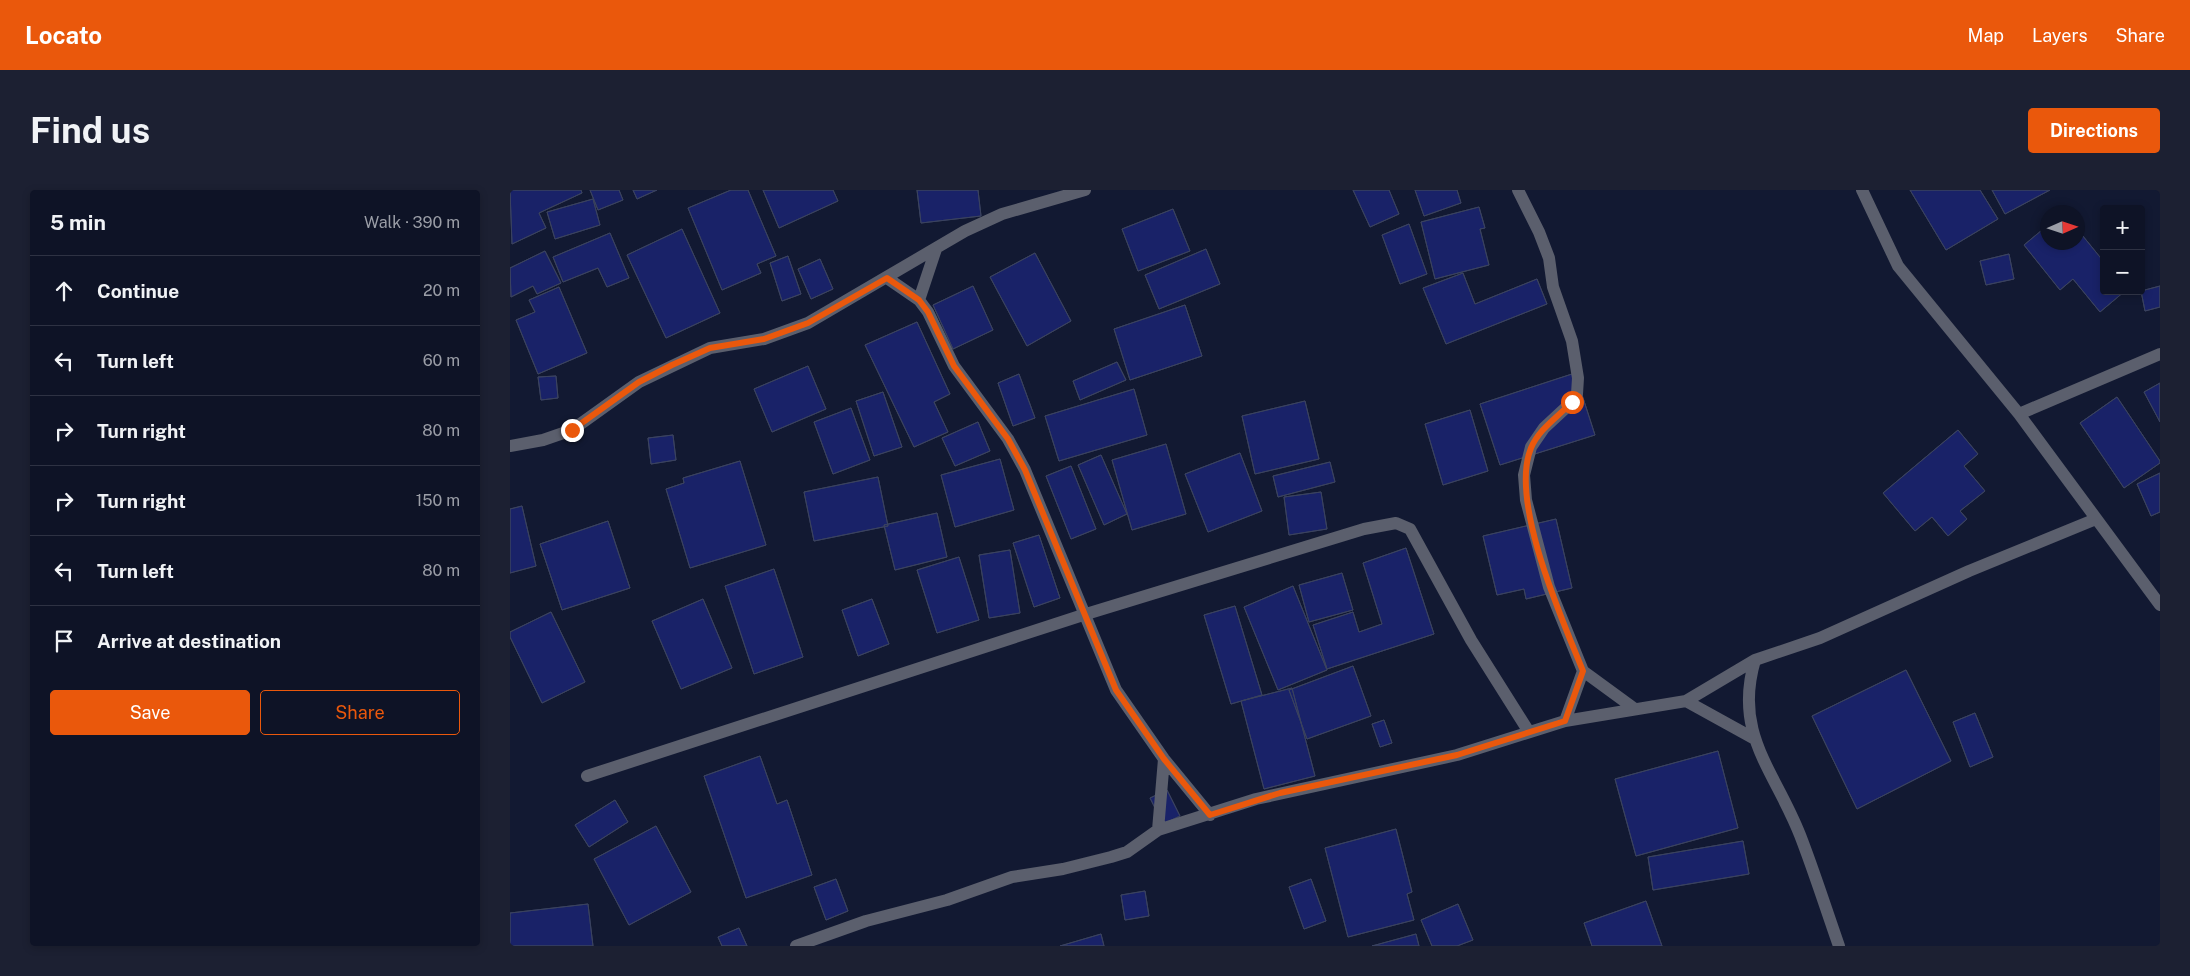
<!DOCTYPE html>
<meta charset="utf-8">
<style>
:root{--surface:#0e1326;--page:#1c2032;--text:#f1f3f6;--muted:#9b9ea7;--line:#2e3243;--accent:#ea580c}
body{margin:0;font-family:"Public Sans",sans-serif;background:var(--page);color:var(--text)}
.controls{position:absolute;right:15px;top:15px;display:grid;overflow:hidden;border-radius:5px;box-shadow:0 2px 8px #0003}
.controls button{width:45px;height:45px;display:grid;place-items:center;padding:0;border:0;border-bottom:1px solid var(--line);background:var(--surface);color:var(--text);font:25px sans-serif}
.compass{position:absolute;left:1530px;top:15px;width:45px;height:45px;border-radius:50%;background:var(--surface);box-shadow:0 2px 8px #0003;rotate:87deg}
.stop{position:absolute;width:15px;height:15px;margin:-11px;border:4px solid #ea580c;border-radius:50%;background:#fff}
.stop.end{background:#ea580c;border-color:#fff;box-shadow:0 1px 5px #0008}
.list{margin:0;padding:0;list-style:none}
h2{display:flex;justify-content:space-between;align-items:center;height:65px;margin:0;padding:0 20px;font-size:21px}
h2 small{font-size:16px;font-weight:400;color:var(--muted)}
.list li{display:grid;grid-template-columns:32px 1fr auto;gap:15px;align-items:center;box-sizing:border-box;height:70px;padding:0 20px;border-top:1px solid var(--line)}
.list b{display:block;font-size:19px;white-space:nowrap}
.list em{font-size:16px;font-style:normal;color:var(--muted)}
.actions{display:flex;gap:10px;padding:15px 20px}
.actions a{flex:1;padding:11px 0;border:1px solid var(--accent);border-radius:5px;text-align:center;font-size:18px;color:var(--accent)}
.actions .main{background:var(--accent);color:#fff}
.icon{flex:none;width:28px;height:28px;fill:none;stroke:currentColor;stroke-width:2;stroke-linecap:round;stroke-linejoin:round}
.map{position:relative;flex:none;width:1650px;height:756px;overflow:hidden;border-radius:5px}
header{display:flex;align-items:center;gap:30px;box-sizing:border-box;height:70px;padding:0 25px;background:var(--accent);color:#fff}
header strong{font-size:24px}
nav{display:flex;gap:28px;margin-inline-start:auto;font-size:18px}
.intro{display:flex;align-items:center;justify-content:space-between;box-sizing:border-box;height:120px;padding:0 30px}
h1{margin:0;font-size:35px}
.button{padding:12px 22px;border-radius:5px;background:var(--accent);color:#fff;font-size:18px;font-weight:700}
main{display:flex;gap:30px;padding:0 30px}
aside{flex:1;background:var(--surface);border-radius:5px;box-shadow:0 2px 8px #0003}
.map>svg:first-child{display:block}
</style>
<header>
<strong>Locato</strong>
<nav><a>Map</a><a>Layers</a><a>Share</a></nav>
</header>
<div class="intro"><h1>Find us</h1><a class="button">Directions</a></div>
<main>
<aside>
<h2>5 min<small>Walk · 390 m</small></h2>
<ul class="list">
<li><svg class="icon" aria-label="ahead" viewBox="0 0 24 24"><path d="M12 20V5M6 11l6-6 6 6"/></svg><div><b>Continue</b></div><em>20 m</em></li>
<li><svg class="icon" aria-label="left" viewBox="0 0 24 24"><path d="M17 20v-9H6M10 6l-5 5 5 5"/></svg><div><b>Turn left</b></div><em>60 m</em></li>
<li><svg class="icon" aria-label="right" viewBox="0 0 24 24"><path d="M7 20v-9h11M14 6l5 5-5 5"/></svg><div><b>Turn right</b></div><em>80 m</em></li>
<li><svg class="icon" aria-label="right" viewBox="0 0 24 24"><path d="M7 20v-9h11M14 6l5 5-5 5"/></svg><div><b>Turn right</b></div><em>150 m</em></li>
<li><svg class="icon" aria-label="left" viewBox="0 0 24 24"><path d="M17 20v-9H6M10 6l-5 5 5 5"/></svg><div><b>Turn left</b></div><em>80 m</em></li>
<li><svg class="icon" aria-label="arrive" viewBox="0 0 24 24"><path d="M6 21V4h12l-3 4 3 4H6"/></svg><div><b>Arrive at destination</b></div></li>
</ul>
<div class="actions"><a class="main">Save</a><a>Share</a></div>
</aside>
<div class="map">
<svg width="1650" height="756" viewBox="0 0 1650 756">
<rect width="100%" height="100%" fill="#121932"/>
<path fill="#192268" stroke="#3a425f" d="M0,0h71l1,3 -43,20 7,15 -34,16z
M0,0h71l1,3 -43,20 7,15 -34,16z
M80,0h29l4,10 -25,10z
M80,0h29l4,10 -25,10z
M123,0h24l-20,9z
M123,0h24l-20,9z
M221,0h17l28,66 -19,8 4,9 -39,17 -34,-82z
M221,0h17l28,66 -19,8 4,9 -39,17 -34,-82z
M253,0h70l5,11 -59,27z
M253,0h70l5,11 -59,27z
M407,0h61l3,26 -60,7z
M407,0h61l3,26 -60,7z
M843,0h36l10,24 -29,13z
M843,0h36l10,24 -29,13z
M905,0h42l4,13 -37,13z
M905,0h42l4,13 -37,13z
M1400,0h70l18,29 -52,31z
M1400,0h70l18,29 -52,31z
M1482,0h58l-45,24z
M1482,0h58l-45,24z
M83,9l7,26 -45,14 -8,-27z
M83,9l7,26 -45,14 -8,-27z
M969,17l6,21 -5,1 9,36 -54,14 -14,-57z
M969,17l6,21 -5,1 9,36 -54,14 -14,-57z
M663,19l17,42 -52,20 -16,-42z
M663,19l17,42 -52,20 -16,-42z
M899,34l18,50 -27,10 -18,-49z
M899,34l18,50 -27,10 -18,-49z
M1538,35v17h30v-12l26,32v29h21l-25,21 -27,-33 -13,11 -36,-45z
M1538,35v17h30v-12l26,32v29h21l-25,21 -27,-33 -13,11 -36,-45z
M172,39l38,84 -54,25 -39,-83z
M172,39l38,84 -54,25 -39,-83z
M100,43l19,45 -22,9 -9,-19 -35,14 -10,-25z
M100,43l19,45 -22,9 -9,-19 -35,14 -10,-25z
M696,59l14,35 -61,25 -14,-34z
M696,59l14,35 -61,25 -14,-34z
M35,61l16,32 -24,11 -4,-8 -22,11 -1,-29z
M35,61l16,32 -24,11 -4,-8 -22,11 -1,-29z
M525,63l36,68 -44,25 -37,-69z
M525,63l36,68 -44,25 -37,-69z
M1499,64l5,25 -28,6 -6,-24z
M1499,64l5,25 -28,6 -6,-24z
M278,66l13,38 -19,7 -12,-38z
M278,66l13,38 -19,7 -12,-38z
M310,69l13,30 -22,10 -13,-30z
M310,69l13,30 -22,10 -13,-30z
M953,83l12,31 62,-25 10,25 -101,40 -23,-56z
M953,83l12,31 62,-25 10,25 -101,40 -23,-56z
M463,96l20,44 -40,19 -20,-44z
M463,96l20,44 -40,19 -20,-44z
M1650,96v21l-15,4 -4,-20z
M1650,96v21l-15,4 -4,-20z
M49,97l28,66 -49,21 -22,-54 19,-8 -6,-12z
M49,97l28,66 -49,21 -22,-54 19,-8 -6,-12z
M675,115l17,51 -72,24 -16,-51z
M675,115l17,51 -72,24 -16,-51z
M407,132l33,72 -16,8 14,30 -34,15 -49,-102z
M407,132l33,72 -16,8 14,30 -34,15 -49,-102z
M607,172l9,18 -46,20 -7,-19z
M607,172l9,18 -46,20 -7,-19z
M298,176l18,43 -54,23 -18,-43z
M298,176l18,43 -54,23 -18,-43z
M1065,183l20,62 -95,30 -20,-61z
M1065,183l20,62 -95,30 -20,-61z
M509,184l16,44 -22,8 -15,-43z
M509,184l16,44 -22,8 -15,-43z
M46,186l2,22 -17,2 -3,-23z
M46,186l2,22 -17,2 -3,-23z
M1650,193v39l-16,-30z
M1650,193v39l-16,-30z
M624,199l13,46 -88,26 -14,-45z
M624,199l13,46 -88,26 -14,-45z
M373,202l19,55 -28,9 -18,-55z
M373,202l19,55 -28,9 -18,-55z
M1607,207l43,64v2l-36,25 -44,-65z
M1607,207l43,64v2l-36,25 -44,-65z
M795,211l14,58 -64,15 -13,-58z
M795,211l14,58 -64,15 -13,-58z
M341,218l19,52 -37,14 -19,-52z
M341,218l19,52 -37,14 -19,-52z
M960,220l18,61 -45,14 -18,-61z
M960,220l18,61 -45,14 -18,-61z
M468,232l12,29 -35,15 -13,-28z
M468,232l12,29 -35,15 -13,-28z
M1448,240l20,24 -14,12 21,25 -25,20 7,8 -19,17 -16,-19 -17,14 -32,-38z
M1448,240l20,24 -14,12 21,25 -25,20 7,8 -19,17 -16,-19 -17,14 -32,-38z
M163,245l3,25 -25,4 -3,-26z
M163,245l3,25 -25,4 -3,-26z
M656,254l20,70 -54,16 -20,-70z
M656,254l20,70 -54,16 -20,-70z
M730,263l22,58 -54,21 -23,-58z
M730,263l22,58 -54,21 -23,-58z
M591,265l26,59 -23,11 -26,-60z
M591,265l26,59 -23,11 -26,-60z
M490,269l14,51 -59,17 -14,-52z
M490,269l14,51 -59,17 -14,-52z
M230,271l26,84 -76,23 -24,-79 18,-6 -1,-5z
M230,271l26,84 -76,23 -24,-79 18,-6 -1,-5z
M820,272l5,20 -57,15 -5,-21z
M820,272l5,20 -57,15 -5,-21z
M561,276l25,63 -25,10 -25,-63z
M561,276l25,63 -25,10 -25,-63z
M1650,283v39l-9,4 -14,-32z
M1650,283v39l-9,4 -14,-32z
M368,287l10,49 -74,15 -10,-49z
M368,287l10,49 -74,15 -10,-49z
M811,302l6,37 -38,6 -5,-38z
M811,302l6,37 -38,6 -5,-38z
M12,316l14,60 -26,7v-64z
M12,316l14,60 -26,7v-64z
M427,323l10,44 -52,13 -11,-45z
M427,323l10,44 -52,13 -11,-45z
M1046,329l16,69 -46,11 -2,-10 -27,6 -14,-59z
M1046,329l16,69 -46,11 -2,-10 -27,6 -14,-59z
M98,331l22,67 -68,22 -22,-66z
M98,331l22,67 -68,22 -22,-66z
M529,345l21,63 -26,9 -21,-64z
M529,345l21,63 -26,9 -21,-64z
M896,358l28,86 -107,35 -14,-44 40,-13 6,20 23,-8 -19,-61z
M896,358l28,86 -107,35 -14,-44 40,-13 6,20 23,-8 -19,-61z
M500,360l10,63 -31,5 -10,-63z
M500,360l10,63 -31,5 -10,-63z
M449,367l20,63 -42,13 -20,-63z
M449,367l20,63 -42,13 -20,-63z
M264,379l29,88 -49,17 -29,-88z
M264,379l29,88 -49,17 -29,-88z
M832,383l11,37 -44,12 -10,-37z
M832,383l11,37 -44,12 -10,-37z
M783,396l34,84 -49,20 -34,-83z
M783,396l34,84 -49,20 -34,-83z
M193,409l29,69 -51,21 -29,-68z
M193,409l29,69 -51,21 -29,-68z
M362,409l17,45 -31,12 -16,-46z
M362,409l17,45 -31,12 -16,-46z
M725,416l27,89 -31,9 -27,-89z
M725,416l27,89 -31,9 -27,-89z
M41,422l34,70 -43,21 -32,-66v-5z
M41,422l34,70 -43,21 -32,-66v-5z
M843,476l18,50 -64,23 -18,-49z
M843,476l18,50 -64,23 -18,-49z
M1396,480l45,91 -94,48 -45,-93z
M1396,480l45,91 -94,48 -45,-93z
M782,498l23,88 -51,13 -23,-88z
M782,498l23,88 -51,13 -23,-88z
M1465,523l18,44 -23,10 -17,-45z
M1465,523l18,44 -23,10 -17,-45z
M874,530l8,23 -12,4 -8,-23z
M874,530l8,23 -12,4 -8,-23z
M1208,561l20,77 -102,28 -21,-77z
M1208,561l20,77 -102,28 -21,-77z
M250,566l17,48 10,-4 25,75 -66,23 -42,-122z
M250,566l17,48 10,-4 25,75 -66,23 -42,-122z
M657,600l13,26 -17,8 -13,-26z
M657,600l13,26 -17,8 -13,-26z
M105,610l13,22 -39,25 -14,-22z
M105,610l13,22 -39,25 -14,-22z
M146,636l35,66 -62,33 -35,-66z
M146,636l35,66 -62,33 -35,-66z
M886,639l16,63 -5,2 7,26 -66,17 -23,-89z
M886,639l16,63 -5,2 7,26 -66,17 -23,-89z
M1233,651l6,33 -96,16 -5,-33z
M1233,651l6,33 -96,16 -5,-33z
M326,689l12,32 -22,9 -12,-33z
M326,689l12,32 -22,9 -12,-33z
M801,689l15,42 -22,8 -15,-42z
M801,689l15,42 -22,8 -15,-42z
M635,701l4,25 -24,4 -4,-25z
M635,701l4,25 -24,4 -4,-25z
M1136,711l16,45h-70l-8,-23z
M1136,711l16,45h-70l-8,-23z
M78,714l5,42h-83v-33z
M78,714l5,42h-83v-33z
M948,714l15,36 -16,6h-25l-11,-26z
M948,714l15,36 -16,6h-25l-11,-26z
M229,738l8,18h-25l-4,-9z
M229,738l8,18h-25l-4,-9z
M591,744l3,12h-44z
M591,744l3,12h-44z
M906,744l3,12h-47z
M906,744l3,12h-47z"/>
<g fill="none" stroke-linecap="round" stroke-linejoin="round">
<path stroke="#5b5f6d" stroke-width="12" d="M1008,0l21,42 10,26 4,29 19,54 6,37 -1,16 -5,8 -28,26 -13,19 -7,28 2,25 23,87 34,84 52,38
M1352,0l36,76 121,148 141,191
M377,88l32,22 9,12 26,54 54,73 17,31 91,220 48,69 46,56
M409,110l17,-51
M1509,224l141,-60
M0,256l33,-6 29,-10 67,-48 71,-34 54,-9 44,-16 157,-92 37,-17 83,-24
M1245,470c-22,74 20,111 45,175 14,36 26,74 39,111
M1176,511l67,37
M1055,531l18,-50
M77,586l496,-161 281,-86 32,-6 14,6 61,111 58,92
M648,640l6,-71
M286,756l70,-25 81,-21 65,-23 51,-8 48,-12 16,-5 31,-22 98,-31 201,-44 108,-34 121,-20 69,-41 65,-22 149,-67 127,-52"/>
</g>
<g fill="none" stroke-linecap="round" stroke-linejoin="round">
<path stroke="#ea580c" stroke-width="6" d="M62,240l67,-48 33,-17 38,-17 54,-9 44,-16 79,-45 32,22 9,12 26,54 54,73 17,31 91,220 48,69 46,56 70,-22 177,-38 108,-34 18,-50c-21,-52 -74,-170 -52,-223 8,-19 27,-31 41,-46"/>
</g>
</svg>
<div class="controls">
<button>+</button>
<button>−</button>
</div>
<svg class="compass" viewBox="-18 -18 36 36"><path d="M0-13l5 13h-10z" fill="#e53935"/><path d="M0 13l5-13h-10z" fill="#9b9ea7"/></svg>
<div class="stop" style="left:1062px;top:212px"></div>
<div class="stop end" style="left:62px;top:240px"></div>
</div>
</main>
